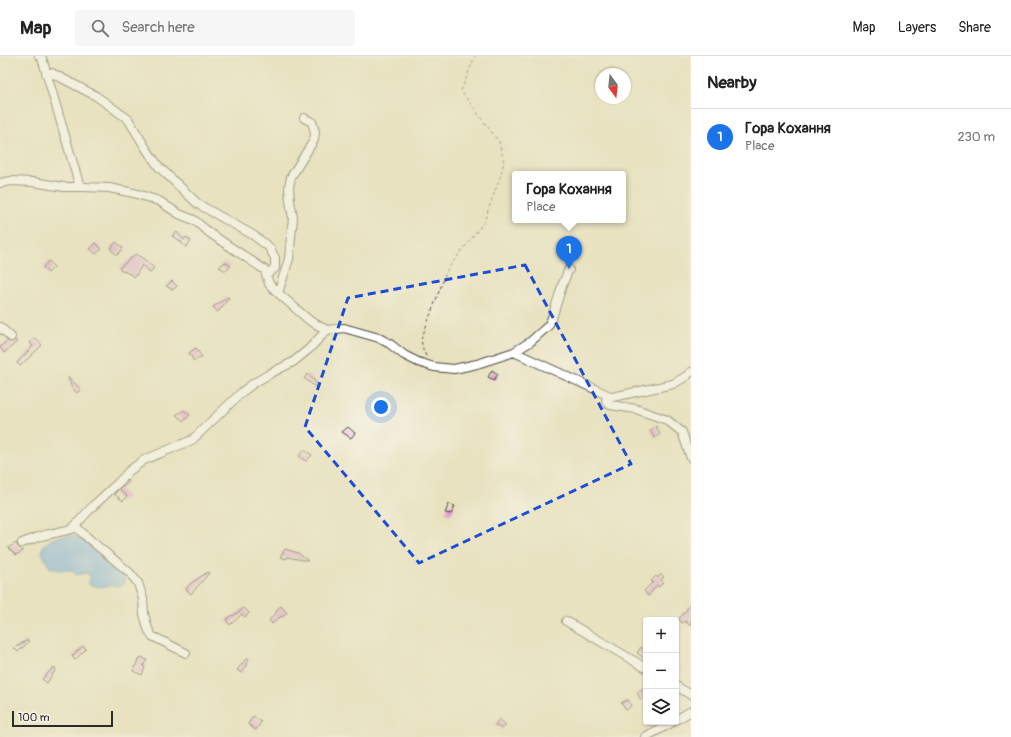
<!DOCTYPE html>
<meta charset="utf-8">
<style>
:root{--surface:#fff;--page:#f6f6f6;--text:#222;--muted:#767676;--line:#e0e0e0;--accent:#1a73e8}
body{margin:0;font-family:Pangolin,sans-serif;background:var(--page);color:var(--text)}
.controls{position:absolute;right:12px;bottom:12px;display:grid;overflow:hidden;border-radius:4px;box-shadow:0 1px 3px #0004}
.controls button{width:36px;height:36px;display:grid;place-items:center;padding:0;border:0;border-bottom:1px solid var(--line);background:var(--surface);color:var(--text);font:20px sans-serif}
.compass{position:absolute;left:595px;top:12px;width:36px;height:36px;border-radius:50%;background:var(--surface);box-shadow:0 1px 3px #0004;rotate:165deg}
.scale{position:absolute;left:12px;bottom:10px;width:101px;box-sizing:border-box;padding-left:4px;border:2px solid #2b2b2b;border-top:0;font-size:11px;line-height:14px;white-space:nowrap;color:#2b2b2b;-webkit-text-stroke:3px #f7f3e8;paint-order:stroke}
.you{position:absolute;left:381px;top:351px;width:14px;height:14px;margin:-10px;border:3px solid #fff;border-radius:50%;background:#1a73e8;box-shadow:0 0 0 6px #1a73e833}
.badge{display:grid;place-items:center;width:26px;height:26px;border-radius:50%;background:var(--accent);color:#fff;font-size:13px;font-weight:700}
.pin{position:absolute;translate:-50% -33px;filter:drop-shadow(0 1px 2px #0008)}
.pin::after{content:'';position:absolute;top:21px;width:14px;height:12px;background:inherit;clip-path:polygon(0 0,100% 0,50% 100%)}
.popup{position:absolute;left:512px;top:115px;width:114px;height:52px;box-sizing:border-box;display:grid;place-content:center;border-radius:4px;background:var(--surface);filter:drop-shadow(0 1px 3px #0005);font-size:13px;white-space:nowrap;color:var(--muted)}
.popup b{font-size:15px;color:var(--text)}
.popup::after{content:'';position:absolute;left:50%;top:100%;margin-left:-8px;border:8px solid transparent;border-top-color:var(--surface)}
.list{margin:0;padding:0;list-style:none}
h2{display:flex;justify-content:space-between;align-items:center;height:52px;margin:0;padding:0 16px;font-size:17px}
h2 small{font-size:13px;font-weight:400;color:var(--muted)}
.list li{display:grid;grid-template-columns:26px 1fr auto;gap:12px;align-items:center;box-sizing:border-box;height:56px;padding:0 16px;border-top:1px solid var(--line)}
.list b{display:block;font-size:15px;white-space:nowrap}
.list p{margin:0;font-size:13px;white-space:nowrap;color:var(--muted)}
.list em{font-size:13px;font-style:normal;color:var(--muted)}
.icon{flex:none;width:22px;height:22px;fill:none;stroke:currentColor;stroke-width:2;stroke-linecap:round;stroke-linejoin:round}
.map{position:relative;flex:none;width:691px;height:681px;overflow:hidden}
header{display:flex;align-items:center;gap:24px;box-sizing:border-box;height:56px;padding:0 20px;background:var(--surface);border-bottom:1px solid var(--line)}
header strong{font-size:19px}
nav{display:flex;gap:22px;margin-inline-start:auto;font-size:14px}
.search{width:280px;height:36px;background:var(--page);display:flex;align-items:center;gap:10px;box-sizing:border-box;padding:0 14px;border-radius:4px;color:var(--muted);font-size:15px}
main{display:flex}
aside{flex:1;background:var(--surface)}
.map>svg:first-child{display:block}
</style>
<header>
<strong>Map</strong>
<div class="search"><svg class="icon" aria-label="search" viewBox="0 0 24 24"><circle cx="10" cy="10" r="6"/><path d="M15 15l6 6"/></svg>Search here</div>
<nav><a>Map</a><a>Layers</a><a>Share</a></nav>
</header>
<main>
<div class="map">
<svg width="691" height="681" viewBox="0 0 691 681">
<rect width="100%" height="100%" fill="#f7f3e8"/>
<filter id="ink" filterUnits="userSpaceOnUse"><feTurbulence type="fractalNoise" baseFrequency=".025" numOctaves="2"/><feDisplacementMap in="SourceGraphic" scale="8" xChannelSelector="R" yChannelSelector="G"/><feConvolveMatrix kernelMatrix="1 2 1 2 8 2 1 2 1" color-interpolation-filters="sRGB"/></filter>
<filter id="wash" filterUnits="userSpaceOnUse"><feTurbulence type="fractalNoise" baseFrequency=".012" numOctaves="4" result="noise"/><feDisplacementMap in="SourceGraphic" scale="16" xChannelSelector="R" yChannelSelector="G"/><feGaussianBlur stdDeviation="0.9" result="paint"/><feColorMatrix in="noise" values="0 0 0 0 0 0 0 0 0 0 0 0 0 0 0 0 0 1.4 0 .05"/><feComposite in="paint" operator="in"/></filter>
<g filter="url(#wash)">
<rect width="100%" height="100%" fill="#e8e2c0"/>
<path fill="#76aee5" stroke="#506c88" d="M62,480h12l16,9 19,17 6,7 6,4 3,5 1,5 -7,4 -4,-2 -14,2 -12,-3 3,-8 -6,-3 -8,2 -6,-5h-12l-10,-3 -7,-14 1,-7 9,-7z"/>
<g id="blocks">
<path fill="#e09fd3" d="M177,176l7,8 2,-3 5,4 -5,6 -5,-4 1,-1 -10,-6z
M116,186l7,6 -6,7 -7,-6z
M96,187l6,6 -6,5 -6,-5z
M136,198l9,6 9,8 -4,4 -8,-7 -7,12 -11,-6 -1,1 -4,-4z
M49,205l5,6 -6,6 -5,-6z
M225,206l6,4 -5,5 -7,-4z
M172,225l5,5 -4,4 -7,-4z
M228,241l1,1 -11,14 -5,-5z
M35,282l7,7 -22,21 -3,-3 16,-17 -3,-3z
M15,284l2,2 -13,11 -4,-6 7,-6 5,1z
M196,292l6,9 -8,4 -5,-8z
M492,314l6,4 -4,6 -6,-3z
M308,318l11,12 -2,2 -13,-10z
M68,321l13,12 -4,4 -5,-5z
M184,354l6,5 -6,6 -8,-6z
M656,370l4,8 -5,4 -5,-7z
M348,371l7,6 -4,5 -9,-6z
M304,394l8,5 -6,6 -7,-5z
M128,424l1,1 -9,9 7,6 -4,5 -9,-7z
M449,448l6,2 -4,8 -6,-1z
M16,487l2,4 5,4 -7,4 -8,-7z
M285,493l13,4 10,8 -21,-4 -1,2 -6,-2z
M208,516l1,1 -18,21 -5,-5 5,-6z
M661,518l3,3 -3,3 2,2 -4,5 -2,-2 -9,11 -4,-5 9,-9 -2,-1 5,-5 2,2z
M691,548v22l-6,-5 -3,2 -3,-4z
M281,550l6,7 -5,4 -1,-1 -9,8 -3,-4 8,-8 -1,-2z
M244,552l5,5 -4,4 -3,-3 -12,11 -4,-5 6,-5 1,1z
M28,584l1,1 -11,11 -4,-4z
M83,590l3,3 -11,11 -3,-4z
M641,591l5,5v2l-2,4 -7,-5z
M141,601l6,3 -4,6 2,1 -3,8 -9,-4 5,-11z
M247,602l2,1 -7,14 -5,-3z
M54,611l2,2 -9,14 -5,-4z
M644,634l2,3v4l-6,2 -3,-7z
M628,644l3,6 -5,4 -5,-7z
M253,660l8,6 -5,8 -8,-6z
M499,663l7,6 -4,4 -7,-4z"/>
</g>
</g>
<g filter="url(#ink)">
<use href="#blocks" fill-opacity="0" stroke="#474641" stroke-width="1"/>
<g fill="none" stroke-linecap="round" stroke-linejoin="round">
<g stroke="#474641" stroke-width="10">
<path id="minor" d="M39,0l3,2 38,129
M46,17h6l44,23 32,23 19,31 12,17 39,37 55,31 16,12 6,11v10l-9,7
M0,127l11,-2 22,1 31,5h20l25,1 25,5 25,8 20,13 15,6 17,14 54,36 4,14 9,9 32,28 17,9 17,-2 35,10 11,6 14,11 14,7 16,5 20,2 23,-5 37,-12 98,45
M278,237l11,-34 2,-22 2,-19 -3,-17 -1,-14 2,-10 23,-37 1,-8 -3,-10 -8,-4
M0,271l11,10
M514,296l16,-10 18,-16 4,-8 11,-35 6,-14
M691,316l-6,5 -12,7 -65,14 -2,2 1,3 3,2 26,4 31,11 15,12 9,26
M75,470l14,13 40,33 9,11 5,16 1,15 4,15 4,7 34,17
M22,487l19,-7 31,-7 20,-22 27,-25 10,-11 15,-11 48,-20 50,-48 12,-9 17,-10 22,-11 16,-13 18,-19
M566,565l80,47
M676,630l15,9
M676,664l15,-9
M645,681l28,-15"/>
</g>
<path stroke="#474641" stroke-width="1" stroke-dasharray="3 3" stroke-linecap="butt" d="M426,300l-3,-7 -2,-9 26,-70 37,-48 16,-45 4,-15 -5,-20 -38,-51 14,-35"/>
<use href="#minor" stroke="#fff" stroke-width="8"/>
</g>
</g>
<path d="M0 0H691V681H0ZM525,209l106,199 -212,99 -114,-136 43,-129z" fill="#e8e2c0" fill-opacity=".55" fill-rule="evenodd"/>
<path fill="none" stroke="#1d4ed8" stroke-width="3" stroke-dasharray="8 5" stroke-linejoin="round" d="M525,209l106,199 -212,99 -114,-136 43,-129z"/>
</svg>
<div class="controls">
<button>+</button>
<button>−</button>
<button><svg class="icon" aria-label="layers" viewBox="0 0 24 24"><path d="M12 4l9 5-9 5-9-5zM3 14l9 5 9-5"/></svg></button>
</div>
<svg class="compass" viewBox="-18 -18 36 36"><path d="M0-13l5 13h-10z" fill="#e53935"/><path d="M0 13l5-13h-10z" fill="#767676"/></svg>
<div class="scale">100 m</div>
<div class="you"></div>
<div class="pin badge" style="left:569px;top:213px">1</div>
<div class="popup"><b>Гора Кохання</b>Place</div>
</div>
<aside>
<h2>Nearby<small></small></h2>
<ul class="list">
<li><span class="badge">1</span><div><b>Гора Кохання</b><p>Place</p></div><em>230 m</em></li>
</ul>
</aside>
</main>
